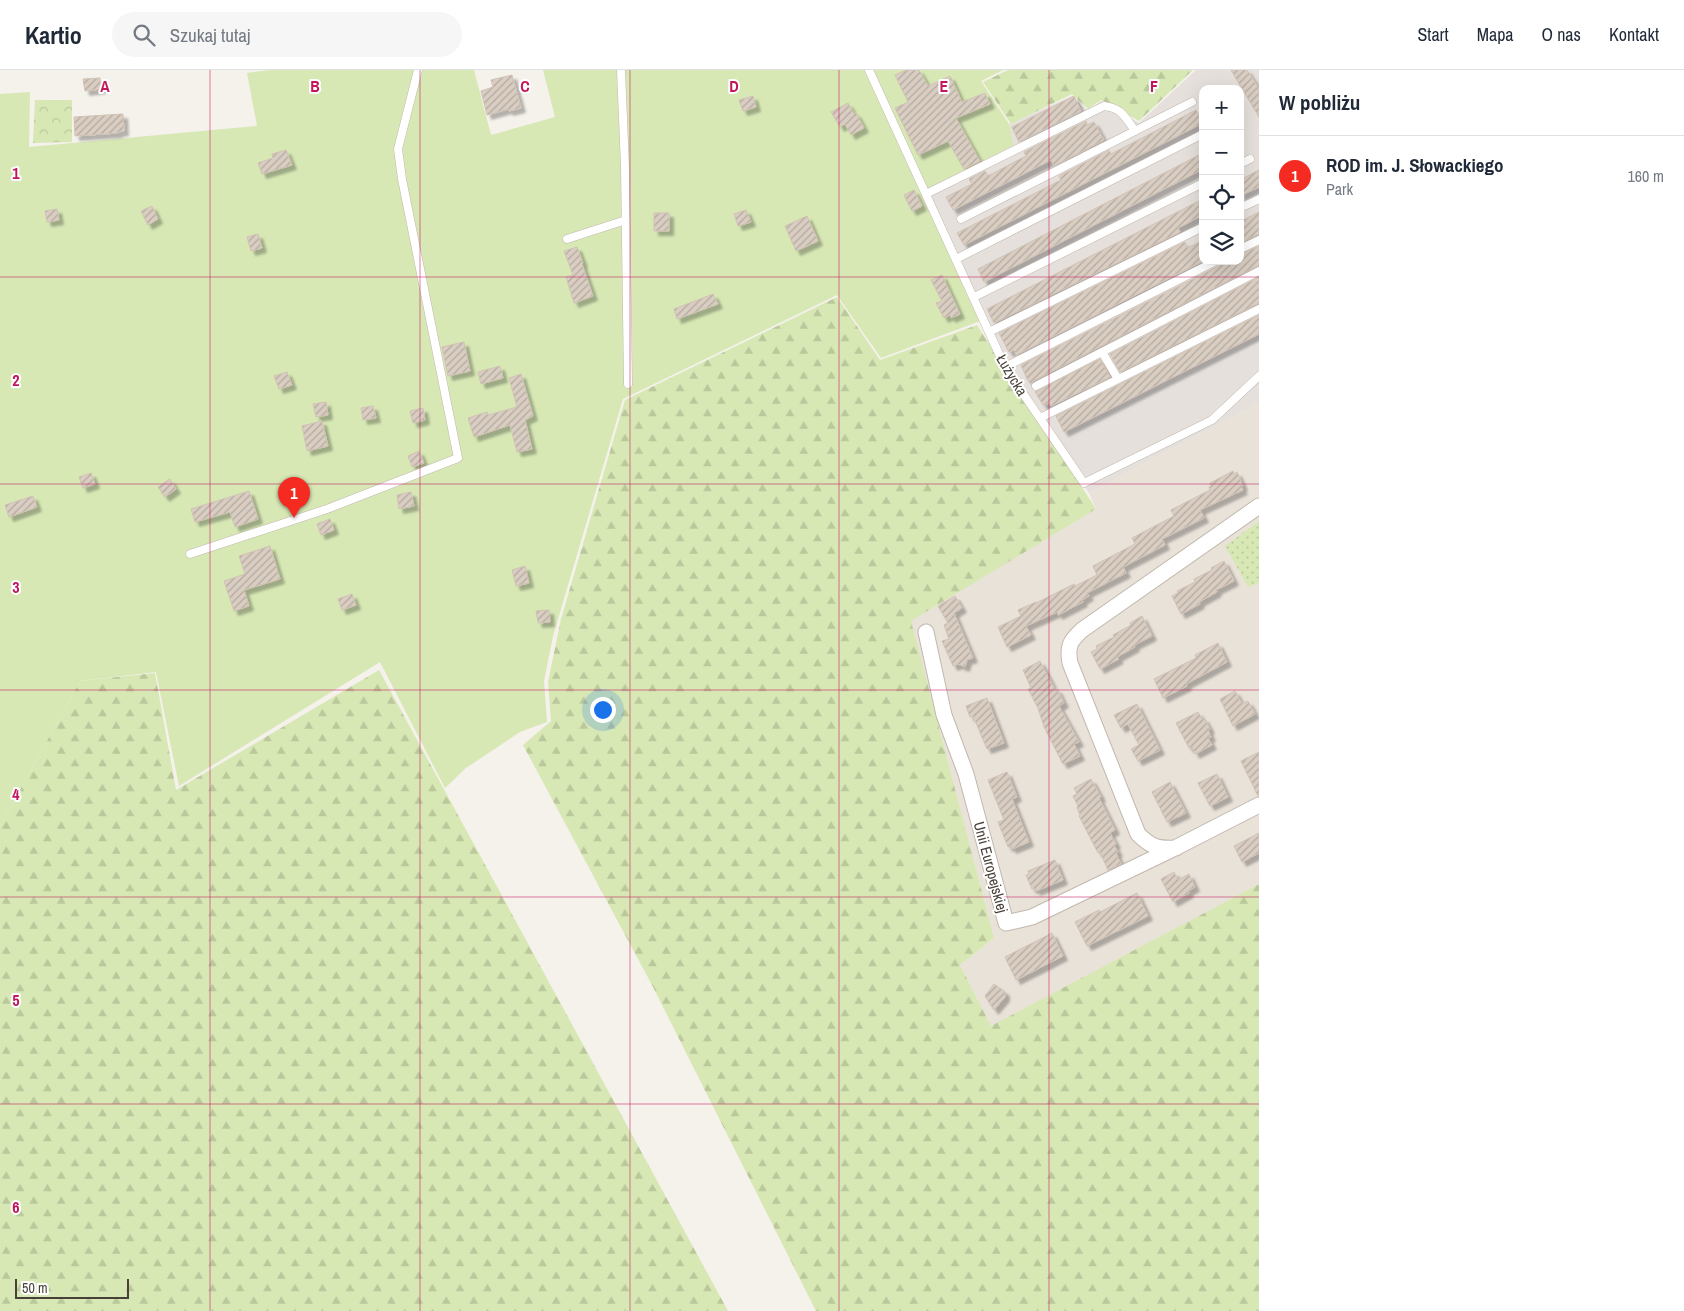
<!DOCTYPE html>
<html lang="pl">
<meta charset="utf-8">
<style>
:root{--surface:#fff;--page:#f6f6f7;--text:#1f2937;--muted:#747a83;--line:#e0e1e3;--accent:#f52a21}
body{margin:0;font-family:"Archivo Narrow",sans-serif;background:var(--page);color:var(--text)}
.controls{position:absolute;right:15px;top:15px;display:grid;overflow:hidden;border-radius:10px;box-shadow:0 5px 20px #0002}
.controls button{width:45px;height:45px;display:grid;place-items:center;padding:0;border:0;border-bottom:1px solid var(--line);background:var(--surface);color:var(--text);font:25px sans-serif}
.scale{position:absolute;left:15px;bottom:12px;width:114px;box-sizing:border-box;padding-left:5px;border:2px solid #494139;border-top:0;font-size:14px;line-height:18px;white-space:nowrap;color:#494139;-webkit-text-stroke:4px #fff;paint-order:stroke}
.you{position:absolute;left:602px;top:639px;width:18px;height:18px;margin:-12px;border:4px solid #fff;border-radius:50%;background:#1a73e8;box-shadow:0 0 0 8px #1a73e833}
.badge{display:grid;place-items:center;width:32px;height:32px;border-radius:50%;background:var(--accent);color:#fff;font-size:16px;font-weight:700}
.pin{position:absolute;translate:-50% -41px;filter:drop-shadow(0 1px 2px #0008)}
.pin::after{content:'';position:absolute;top:26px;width:18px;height:15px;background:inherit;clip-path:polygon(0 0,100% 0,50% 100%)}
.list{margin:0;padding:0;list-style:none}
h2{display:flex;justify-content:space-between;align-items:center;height:65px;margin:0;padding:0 20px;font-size:21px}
h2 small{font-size:16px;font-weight:400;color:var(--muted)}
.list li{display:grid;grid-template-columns:32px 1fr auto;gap:15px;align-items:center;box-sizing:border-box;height:80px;padding:0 20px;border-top:1px solid var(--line)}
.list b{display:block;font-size:19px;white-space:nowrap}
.list p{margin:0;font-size:16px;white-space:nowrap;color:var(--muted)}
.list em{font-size:16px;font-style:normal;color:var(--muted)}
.icon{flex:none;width:28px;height:28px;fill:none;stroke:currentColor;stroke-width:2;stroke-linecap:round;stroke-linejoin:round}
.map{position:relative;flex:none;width:1259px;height:1241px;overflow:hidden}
header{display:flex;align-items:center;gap:30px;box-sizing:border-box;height:70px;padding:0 25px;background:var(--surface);border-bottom:1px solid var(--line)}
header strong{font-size:24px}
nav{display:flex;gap:28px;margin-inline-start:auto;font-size:18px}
.search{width:350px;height:45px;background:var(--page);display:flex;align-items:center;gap:12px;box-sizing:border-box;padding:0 18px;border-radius:28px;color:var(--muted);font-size:19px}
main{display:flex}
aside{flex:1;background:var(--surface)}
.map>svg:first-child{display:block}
</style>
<header>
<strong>Kartio</strong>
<div class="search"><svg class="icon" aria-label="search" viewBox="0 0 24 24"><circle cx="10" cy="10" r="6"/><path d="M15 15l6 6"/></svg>Szukaj tutaj</div>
<nav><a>Start</a><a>Mapa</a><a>O nas</a><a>Kontakt</a></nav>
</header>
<main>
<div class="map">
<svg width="1259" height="1241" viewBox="0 0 1259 1241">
<defs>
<pattern id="grass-dots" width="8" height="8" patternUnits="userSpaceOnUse" patternTransform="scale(1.25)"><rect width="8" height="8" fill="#d7e8b5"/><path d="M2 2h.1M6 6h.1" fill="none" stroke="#bac89c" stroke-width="1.8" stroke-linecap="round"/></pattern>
<pattern id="forest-firs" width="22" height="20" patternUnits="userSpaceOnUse" patternTransform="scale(1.25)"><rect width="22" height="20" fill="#d7e8b5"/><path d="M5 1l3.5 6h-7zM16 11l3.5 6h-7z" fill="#bac89c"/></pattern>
<pattern id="park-crowns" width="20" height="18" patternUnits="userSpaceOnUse" patternTransform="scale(1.25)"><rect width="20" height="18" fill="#d7e8b5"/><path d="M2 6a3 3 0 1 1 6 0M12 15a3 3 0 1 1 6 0" fill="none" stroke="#bac89c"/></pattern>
<pattern id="building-hatch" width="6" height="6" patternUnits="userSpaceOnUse" patternTransform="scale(1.25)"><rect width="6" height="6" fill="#dacec3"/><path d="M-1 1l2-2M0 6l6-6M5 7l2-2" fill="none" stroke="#b3a99f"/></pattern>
<filter id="shadow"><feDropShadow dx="4.5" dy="4.5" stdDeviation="1" flood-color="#0004"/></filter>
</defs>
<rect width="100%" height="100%" fill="#f5f1eb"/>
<path fill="#e9e2d9" d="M1259,333v481l-268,143 -31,-62 34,-27 -84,-318 186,-111 -7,-16z"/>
<path fill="#e5e0dc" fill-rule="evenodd" d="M1196,0h63v333l-170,90 -92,-142 -73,-158 90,-48 -5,-21 63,-28 16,15 13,-10 38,22zM1203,19h37v172h-37z"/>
<path fill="url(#grass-dots)" d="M1259,451v62l-11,4 -23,-41z"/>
<path fill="url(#forest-firs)" d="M1008,0h185l-54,51 -38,-21 -13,9 -16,-15 -61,30 -28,-42z
M837,227l43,63 97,-35 119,184 -185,112 83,317 -34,27 31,61 268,-142v427h-443l-164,-326 -129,-240 28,-24 -3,-39 13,-63 64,-219z
M379,600l349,641h-728v-485l80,-145 75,-8 21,117z"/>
<path fill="url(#park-crowns)" d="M35,30h37v42l-39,1z"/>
<path fill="#d7e8b5" d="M270,0h204l17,65 64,-18 -12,-47h460l-22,11 28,43 5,21 -90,48 59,127 -102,38 -44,-63 -214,104 -70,237 -9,45 3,41 -27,10 -54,36 -21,20 -65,-126 -201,124 -23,-114 -76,9 -80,145v-732l30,-2 -1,55 228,-21 -10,-53z"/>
<path fill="url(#building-hatch)" stroke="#d1c2b4" filter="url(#shadow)" d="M906,0h13l9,16 22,-10 12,26 23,-9 5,11 -34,14 24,43 -16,8 -16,-28 -30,14 -23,-47 13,-6 -13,-27z
M1231,0h16l12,19v28z
M512,5l9,33 -12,3 -1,-2 -21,6 -6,-24 12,-4 -2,-7z
M100,8l1,11 -16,2 -2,-12z
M753,26l3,11 -13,4 -4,-11z
M1074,26l7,15 -62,31 -7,-15z
M848,33l6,11 2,-1 8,15 -13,7 -6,-11 -5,3 -9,-15z
M1196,40l7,13 -239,122 -7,-12 104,-53 -2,-4 50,-26 2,4z
M123,44l1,17 -6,1v1l-43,3 -1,-19z
M1086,51l1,4 7,-3 10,18 -50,26 -3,-6 -98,50 -7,-13 26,-13 -3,-5 16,-8 3,5 38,-20 -2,-4z
M286,80l6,15 -30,9 -4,-11 15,-5 -1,-4z
M1203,83v16l-219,113 -6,-13z
M1259,100v17l-19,9v-16z
M914,120l8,16 -10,5 -8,-16z
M1203,129v16l-25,13 2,4 -186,91 -7,-14z
M152,136l6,13 -10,6 -7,-14z
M57,139l2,11 -12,2 -2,-11z
M746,140l5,12 -13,4 -4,-12z
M1259,142v22l-19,9v-21z
M654,143h15v18h-15z
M807,146l11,25 -22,10 -11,-25z
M258,164l4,14 -11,3 -4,-14z
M1203,170v21l-187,94 -2,-5 -5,2 -10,-19 186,-91 3,6z
M1259,176v19l-226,116 -2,3 -4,-5 -6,-14 208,-104h11v-6z
M577,177l6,16 -1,1 11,32 -19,7 -8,-26 7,-2 -9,-24z
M942,205l18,39 -9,4 -1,-3 -6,3 -8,-15 6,-2 -11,-21z
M1259,207v26l-139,69 -10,-18z
M713,224l5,10 -41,15 -3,-10z
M1259,245v19l-195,98 -8,-16z
M464,272l6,29 -22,5 -6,-29z
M1100,289l10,18 -59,29 -2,-3 -5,3 -9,-14z
M500,296l3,12 -22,6 -3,-12z
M287,302l5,13 -13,4 -5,-13z
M521,304l12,42 -8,4 7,29 -15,3 -7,-27 -36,12 -6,-19 19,-6 1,3 29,-8 -8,-29z
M326,332l2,13 -12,2 -3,-13z
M373,336l3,12 -13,2 -2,-12z
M423,338l2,12 -12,3 -3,-12z
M322,351l6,25 -21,5 -5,-25z
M419,381l5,12 -12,4 -4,-11z
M1233,401l1,3 3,-2 6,14 -2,1 2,3 -43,20 4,8 -42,21 3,6 -42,22 3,6 -39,20 2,3 -7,4 1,2 -25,13 -1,-3 -31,14 5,9 -24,12 -9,-20 23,-11 -3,-6 18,-8v1l38,-19 1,2 22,-11 -4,-9 42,-22 -3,-6 42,-22 -3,-6 39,-20 -1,-3 2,-1 -1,-3z
M91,403l4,11 -12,4 -4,-11z
M170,409l6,10 -11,8 -7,-10z
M249,421l9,28 -23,8 -5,-15 -35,10 -4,-13z
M411,422l3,14 -15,3 -2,-14z
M33,426l4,11 -28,10 -4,-12z
M330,449l4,11 -13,5 -4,-11z
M270,476l10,33 -36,11 5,16 -15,5 -10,-30 21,-7 -6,-18z
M1224,491l10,20 -18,9 1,2 -18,10 1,2 -19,10 -9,-18 6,-3 -1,-2 18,-9 -1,-3 18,-9 -1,-2z
M525,496l4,17 -13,3 -4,-16z
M352,524l4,11 -14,5 -4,-11z
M955,526l7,12 -8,5 19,45 -6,2 -2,7 -7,-3 -5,2 -11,-25 7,-2 -5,-14 4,-2 -10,-17z
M549,540l1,12 -12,1 -2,-12z
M1142,546l10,20 -18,9 1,2 -18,10 2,2 -19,10 -9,-17 6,-3 -1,-3 18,-9 -1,-2 18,-10 -1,-2z
M1218,573l9,19 -41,22 1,2 -24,12 -9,-19 42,-21 -1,-3z
M1040,591l15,29 2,-1 7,14 -5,3 20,36 -5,2 6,12 -17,8 -19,-37 -6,-19 -10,-19 3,-1 -8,-18z
M1235,621l7,13 6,-3 7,13 -22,12 -13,-27z
M987,628l17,45 -17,6 -14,-33 -3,1 -4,-11z
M1137,634l23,46 -22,11 -7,-12 8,-4 -11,-21 -7,4 -7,-13z
M1198,642l4,7 2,-1 6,11 -2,1 3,7 -3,1 4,7 -17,9 -3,-7 -3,1 -13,-25z
M1259,682v44h-1l-17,-35z
M1007,702l10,25 -5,2 17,43 -17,7 -1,-3 -3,1 -10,-25 6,-2 -16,-40z
M1217,704l11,23 -18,9 -12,-23z
M1091,709l10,18 -2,1 16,32 -5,3 6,11 -2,1 4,7 -2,1 5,11 -13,6 -8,-18 -2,1 -19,-37 1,-1 -3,-7 1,-2 -5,-10 4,-2 -3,-6z
M1170,712l16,31 -19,9 -15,-30z
M1259,763v20l-17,9 -8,-16z
M1055,790l8,20 -27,11 -1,-3 -3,1 -6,-14 3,-1 -1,-3z
M1174,802l4,8 11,-6 6,13 -7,4 1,2 -16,9 -12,-23z
M1137,823l11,23 -61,30 -12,-24 24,-12 1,2z
M1052,863l11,23 -47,24 -11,-23z
M994,914l11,8v5l-11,13 -9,-14z"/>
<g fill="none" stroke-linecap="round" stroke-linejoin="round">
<g stroke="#c1b8ad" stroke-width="9">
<path id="service" d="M621,0l4,97 3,217
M869,0l136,297 79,116 128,-63 47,-44
M1240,94l10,-5
M926,124l178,-88c18,2 21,11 31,25
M1240,138l19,-9
M961,149l231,-117
M567,169l59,-19
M1240,179l19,-9
M956,189l247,-125
M974,227l229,-114
M989,262l214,-105
M1102,282l16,27
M1005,297l211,-106
M1036,316l223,-115
M1040,348l219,-109
M190,484l137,-45 131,-51 -56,-279 -4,-30 20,-79"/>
</g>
<g stroke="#c1b8ad" stroke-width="17">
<path id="minor" d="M926,562l18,83 22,59 40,149 26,-6 145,-70 82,-42
M1176,778c-18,1 -25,-1 -38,-14l-68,-171c-3,-17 0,-22 12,-33l177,-124"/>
</g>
<use href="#service" stroke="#fff" stroke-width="8"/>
<use href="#minor" stroke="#fff" stroke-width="15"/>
</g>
<path fill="none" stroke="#c2185b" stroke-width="1" stroke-opacity="0.55" d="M210,0v1241M420,0v1241M630,0v1241M839,0v1241M1049,0v1241M0,207h1259M0,414h1259M0,620h1259M0,827h1259M0,1034h1259"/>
<g text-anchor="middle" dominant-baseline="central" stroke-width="4" stroke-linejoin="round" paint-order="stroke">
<g font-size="15" fill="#494139" stroke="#fff">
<text transform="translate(1012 305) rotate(59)">Łużycka</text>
<text transform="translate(991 797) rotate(75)">Unii Europejskiej</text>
</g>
</g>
<g font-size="16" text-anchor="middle" font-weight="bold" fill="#c2185b" stroke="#fff" stroke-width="4" stroke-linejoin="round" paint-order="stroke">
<text x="105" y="22">A</text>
<text x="315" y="22">B</text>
<text x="525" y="22">C</text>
<text x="734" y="22">D</text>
<text x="944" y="22">E</text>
<text x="1154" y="22">F</text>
<text x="16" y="109">1</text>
<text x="16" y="316">2</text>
<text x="16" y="523">3</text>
<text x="16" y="730">4</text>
<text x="16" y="936">5</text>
<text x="16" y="1143">6</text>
</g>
</svg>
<div class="controls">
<button>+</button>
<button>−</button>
<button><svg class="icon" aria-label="locate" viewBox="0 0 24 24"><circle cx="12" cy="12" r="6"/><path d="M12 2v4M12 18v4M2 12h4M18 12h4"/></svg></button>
<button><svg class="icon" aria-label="layers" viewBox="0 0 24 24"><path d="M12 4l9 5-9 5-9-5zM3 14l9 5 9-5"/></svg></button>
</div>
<div class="scale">50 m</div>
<div class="you"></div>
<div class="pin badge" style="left:294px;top:448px">1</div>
</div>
<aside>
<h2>W pobliżu<small></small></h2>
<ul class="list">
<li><span class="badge">1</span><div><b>ROD im. J. Słowackiego</b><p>Park</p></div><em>160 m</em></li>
</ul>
</aside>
</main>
